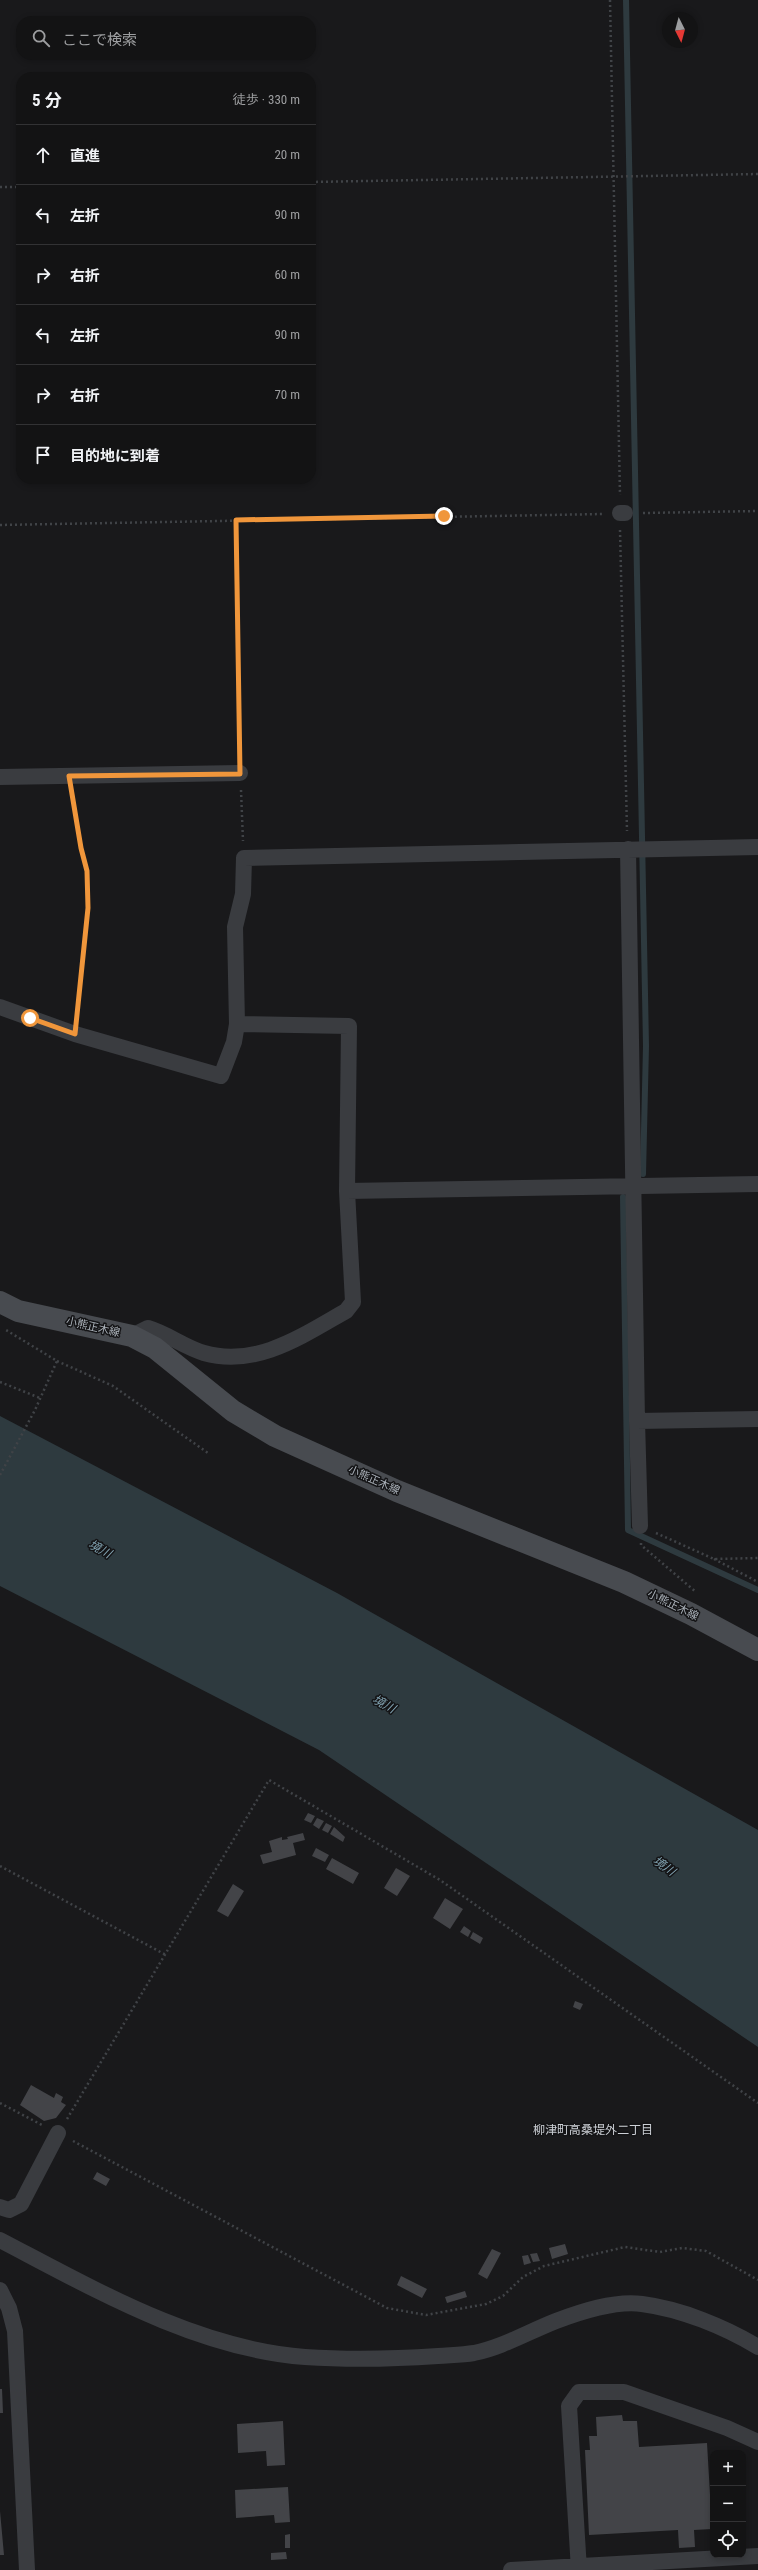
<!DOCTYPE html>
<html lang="ja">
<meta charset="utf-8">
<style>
:root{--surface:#131314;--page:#1c1c1d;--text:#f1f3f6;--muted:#9d9ea0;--line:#323234}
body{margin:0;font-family:"Roboto Condensed","Noto Sans JP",sans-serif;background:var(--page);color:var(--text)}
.controls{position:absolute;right:12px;bottom:12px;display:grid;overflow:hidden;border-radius:8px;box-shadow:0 2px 6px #0003}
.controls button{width:36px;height:36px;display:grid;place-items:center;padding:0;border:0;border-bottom:1px solid var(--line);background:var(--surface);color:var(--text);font:20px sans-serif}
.compass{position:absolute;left:662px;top:12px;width:36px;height:36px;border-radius:50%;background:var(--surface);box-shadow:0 2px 6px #0003;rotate:174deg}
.stop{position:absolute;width:12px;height:12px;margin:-9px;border:3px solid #f0963b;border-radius:50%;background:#fff}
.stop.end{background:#f0963b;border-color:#fff;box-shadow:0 1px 4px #0008}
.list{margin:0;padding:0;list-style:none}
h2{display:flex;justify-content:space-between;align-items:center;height:52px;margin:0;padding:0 16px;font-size:17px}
h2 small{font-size:13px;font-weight:400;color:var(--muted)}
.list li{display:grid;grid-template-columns:26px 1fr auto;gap:12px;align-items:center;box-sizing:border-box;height:60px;padding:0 16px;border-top:1px solid var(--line)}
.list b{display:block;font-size:15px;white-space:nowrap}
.list em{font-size:13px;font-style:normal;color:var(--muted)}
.icon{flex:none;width:22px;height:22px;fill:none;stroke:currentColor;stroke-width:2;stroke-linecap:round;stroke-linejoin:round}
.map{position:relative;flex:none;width:758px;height:2570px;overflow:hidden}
.search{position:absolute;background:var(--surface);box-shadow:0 2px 6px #0003;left:16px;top:16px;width:300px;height:44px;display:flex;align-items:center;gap:10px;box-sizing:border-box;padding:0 14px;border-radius:16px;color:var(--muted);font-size:15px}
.panel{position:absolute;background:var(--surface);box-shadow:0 2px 6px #0003;left:16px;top:72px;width:300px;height:412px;border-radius:16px}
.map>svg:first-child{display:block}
</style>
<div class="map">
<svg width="758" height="2570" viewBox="0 0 758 2570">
<rect width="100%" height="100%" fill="#19191b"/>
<path fill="#2e3a3f" d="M0,1416l337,177 421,237v217l-439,-297 -319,-164z"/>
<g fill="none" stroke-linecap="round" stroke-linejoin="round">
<path stroke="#2e3a3f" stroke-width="6" d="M626,0l20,1046 -3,128
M623,1197l5,333 130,60"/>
</g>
<path fill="#434448" d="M308,1813l7,3 -4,7 -7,-3z
M317,1818l7,3 -5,8 -6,-4z
M326,1823l6,3 -4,7 -6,-3z
M334,1827l11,10 -2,5 -13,-8z
M303,1833l2,7 -12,3 3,12 -33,9 -3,-9 12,-3 -3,-11 13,-4v3l6,-1 -1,-2z
M316,1848l13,7 -4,7 -13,-6z
M332,1858l27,15 -6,11 -27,-15z
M396,1868l14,8 -13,20 -13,-8z
M233,1884l11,7 -16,26 -11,-6z
M445,1898l18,11 -13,20 -17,-11z
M464,1926l7,5 -3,6 -8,-5z
M473,1932l10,6 -3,6 -10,-6z
M575,2001l8,3 -3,6 -7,-3z
M31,2085l23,13 2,-5 7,4 -2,5 5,3 -10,13 -12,3 -24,-16z
M97,2172l13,7 -4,7 -13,-7z
M565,2244l3,10 -16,5 -3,-11z
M492,2249l9,4 -14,26 -9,-5z
M537,2253l3,8 -7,1 -3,-8z
M528,2255l3,8 -7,2 -2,-9z
M401,2276l26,13 -5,9 -25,-13z
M465,2291l2,6 -20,6 -2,-6z
M0,2389h2l1,24h-3z
M622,2415l1,6h14l2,26 68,-4 5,86 -18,1 1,17 -16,1 -1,-18 -89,5 -4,-85h5l-1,-14h8l-1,-19z
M283,2421l2,44 -18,1 -1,-15 -28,2 -1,-29z
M288,2487l2,35 -15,1 -1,-8 -38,3 -1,-28z
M0,2511l4,44h-4z
M290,2534v14h-5v-13z
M286,2552l1,7 -16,1v-7z"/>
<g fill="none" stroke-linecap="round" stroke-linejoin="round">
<path stroke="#404347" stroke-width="2.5" stroke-dasharray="2 3" stroke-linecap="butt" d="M610,0l10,495
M311,182l447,-8
M0,187h21
M643,513l115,-2
M236,520l4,235
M0,525l603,-11
M620,530l7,301
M241,790l2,51
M72,793l9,55 6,23 1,37 -11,108
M57,1361l56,25 95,67
M0,1382l40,16
M0,1475l35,-65 22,-49 -51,-31
M656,1533l58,26 44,-1
M641,1543v2l55,47
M714,1559l44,23
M0,1866l166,89
M0,2103l42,22
M67,2119l202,-339 171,100 318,223
M73,2141l314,167 39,7 60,-11 17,-8 20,-19 21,-11 81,-19 35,5 22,-4 24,3 52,29"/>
<path stroke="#3a3c40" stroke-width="16" d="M620,513h5
M0,777l240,-4
M628,849l9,572 3,105
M0,1007l75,27 146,42 13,-34 3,-18 -2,-97 8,-33 1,-36 514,-11
M347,1191l411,-7
M132,1336l16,-8c20,6 36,19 56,25 52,15 98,-17 142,-42l7,-9 -6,-111 2,-165 -112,-2
M637,1421l121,-2
M0,2207l9,3 12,-6 37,-71
M0,2240c94,49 197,109 305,117 44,3 89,2 133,-1 12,-1 24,-1 36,-3 29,-6 54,-21 82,-32 24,-9 59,-21 86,-17 39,5 83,23 116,43
M0,2290l9,18 6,23 12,239
M511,2570l247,-14
M579,2570l-10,-164 10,-14h45l103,36 31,14"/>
<path stroke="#484b50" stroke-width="22" d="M0,1302l18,9 114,25 23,12 78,63 42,25 122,55 227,91 67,32 67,36"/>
</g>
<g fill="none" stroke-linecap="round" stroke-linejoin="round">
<path stroke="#f0963b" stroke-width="5" d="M30,1018l45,16 13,-126 -1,-37 -6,-23 -12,-72 171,-2 -4,-254 208,-4"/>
</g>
<g text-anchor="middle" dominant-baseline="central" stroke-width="3" stroke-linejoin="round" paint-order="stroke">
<g font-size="11" fill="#abb2ba" stroke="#141416">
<text transform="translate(93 1327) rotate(13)">小熊正木線</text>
<text transform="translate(374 1480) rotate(24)">小熊正木線</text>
<text transform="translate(673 1605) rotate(26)">小熊正木線</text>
</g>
<g font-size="12" font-style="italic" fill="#83a5b4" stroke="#141416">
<text transform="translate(100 1549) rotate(29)">境川</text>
<text transform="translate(384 1704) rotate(29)">境川</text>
<text transform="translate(664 1866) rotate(35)">境川</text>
</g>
<g font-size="12" fill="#ccd0d6" stroke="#141416">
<text x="593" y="2130">柳津町高桑堤外二丁目</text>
</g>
</g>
</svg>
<div class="controls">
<button>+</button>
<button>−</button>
<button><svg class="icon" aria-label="locate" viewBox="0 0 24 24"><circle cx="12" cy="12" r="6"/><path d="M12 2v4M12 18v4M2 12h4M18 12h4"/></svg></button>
</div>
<svg class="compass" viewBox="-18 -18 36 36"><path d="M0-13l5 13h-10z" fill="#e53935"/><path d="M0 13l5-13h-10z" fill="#9d9ea0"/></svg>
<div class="stop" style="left:30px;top:1018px"></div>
<div class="stop end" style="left:444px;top:516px"></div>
<div class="search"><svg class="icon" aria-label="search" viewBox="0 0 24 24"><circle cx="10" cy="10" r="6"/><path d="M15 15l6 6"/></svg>ここで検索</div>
<section class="panel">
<h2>5 分<small>徒歩 · 330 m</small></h2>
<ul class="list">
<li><svg class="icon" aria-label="ahead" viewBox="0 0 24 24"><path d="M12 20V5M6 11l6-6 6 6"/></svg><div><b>直進</b></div><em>20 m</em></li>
<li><svg class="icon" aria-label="left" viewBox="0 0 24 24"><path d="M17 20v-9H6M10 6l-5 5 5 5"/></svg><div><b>左折</b></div><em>90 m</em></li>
<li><svg class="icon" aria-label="right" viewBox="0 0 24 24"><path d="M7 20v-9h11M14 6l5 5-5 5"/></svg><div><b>右折</b></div><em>60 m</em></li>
<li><svg class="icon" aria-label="left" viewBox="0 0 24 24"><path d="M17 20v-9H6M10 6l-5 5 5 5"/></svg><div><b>左折</b></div><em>90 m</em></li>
<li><svg class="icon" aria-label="right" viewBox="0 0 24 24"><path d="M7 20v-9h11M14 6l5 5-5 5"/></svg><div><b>右折</b></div><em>70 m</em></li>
<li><svg class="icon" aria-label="arrive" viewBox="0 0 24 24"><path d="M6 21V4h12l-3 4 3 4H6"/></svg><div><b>目的地に到着</b></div></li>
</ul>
</section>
</div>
